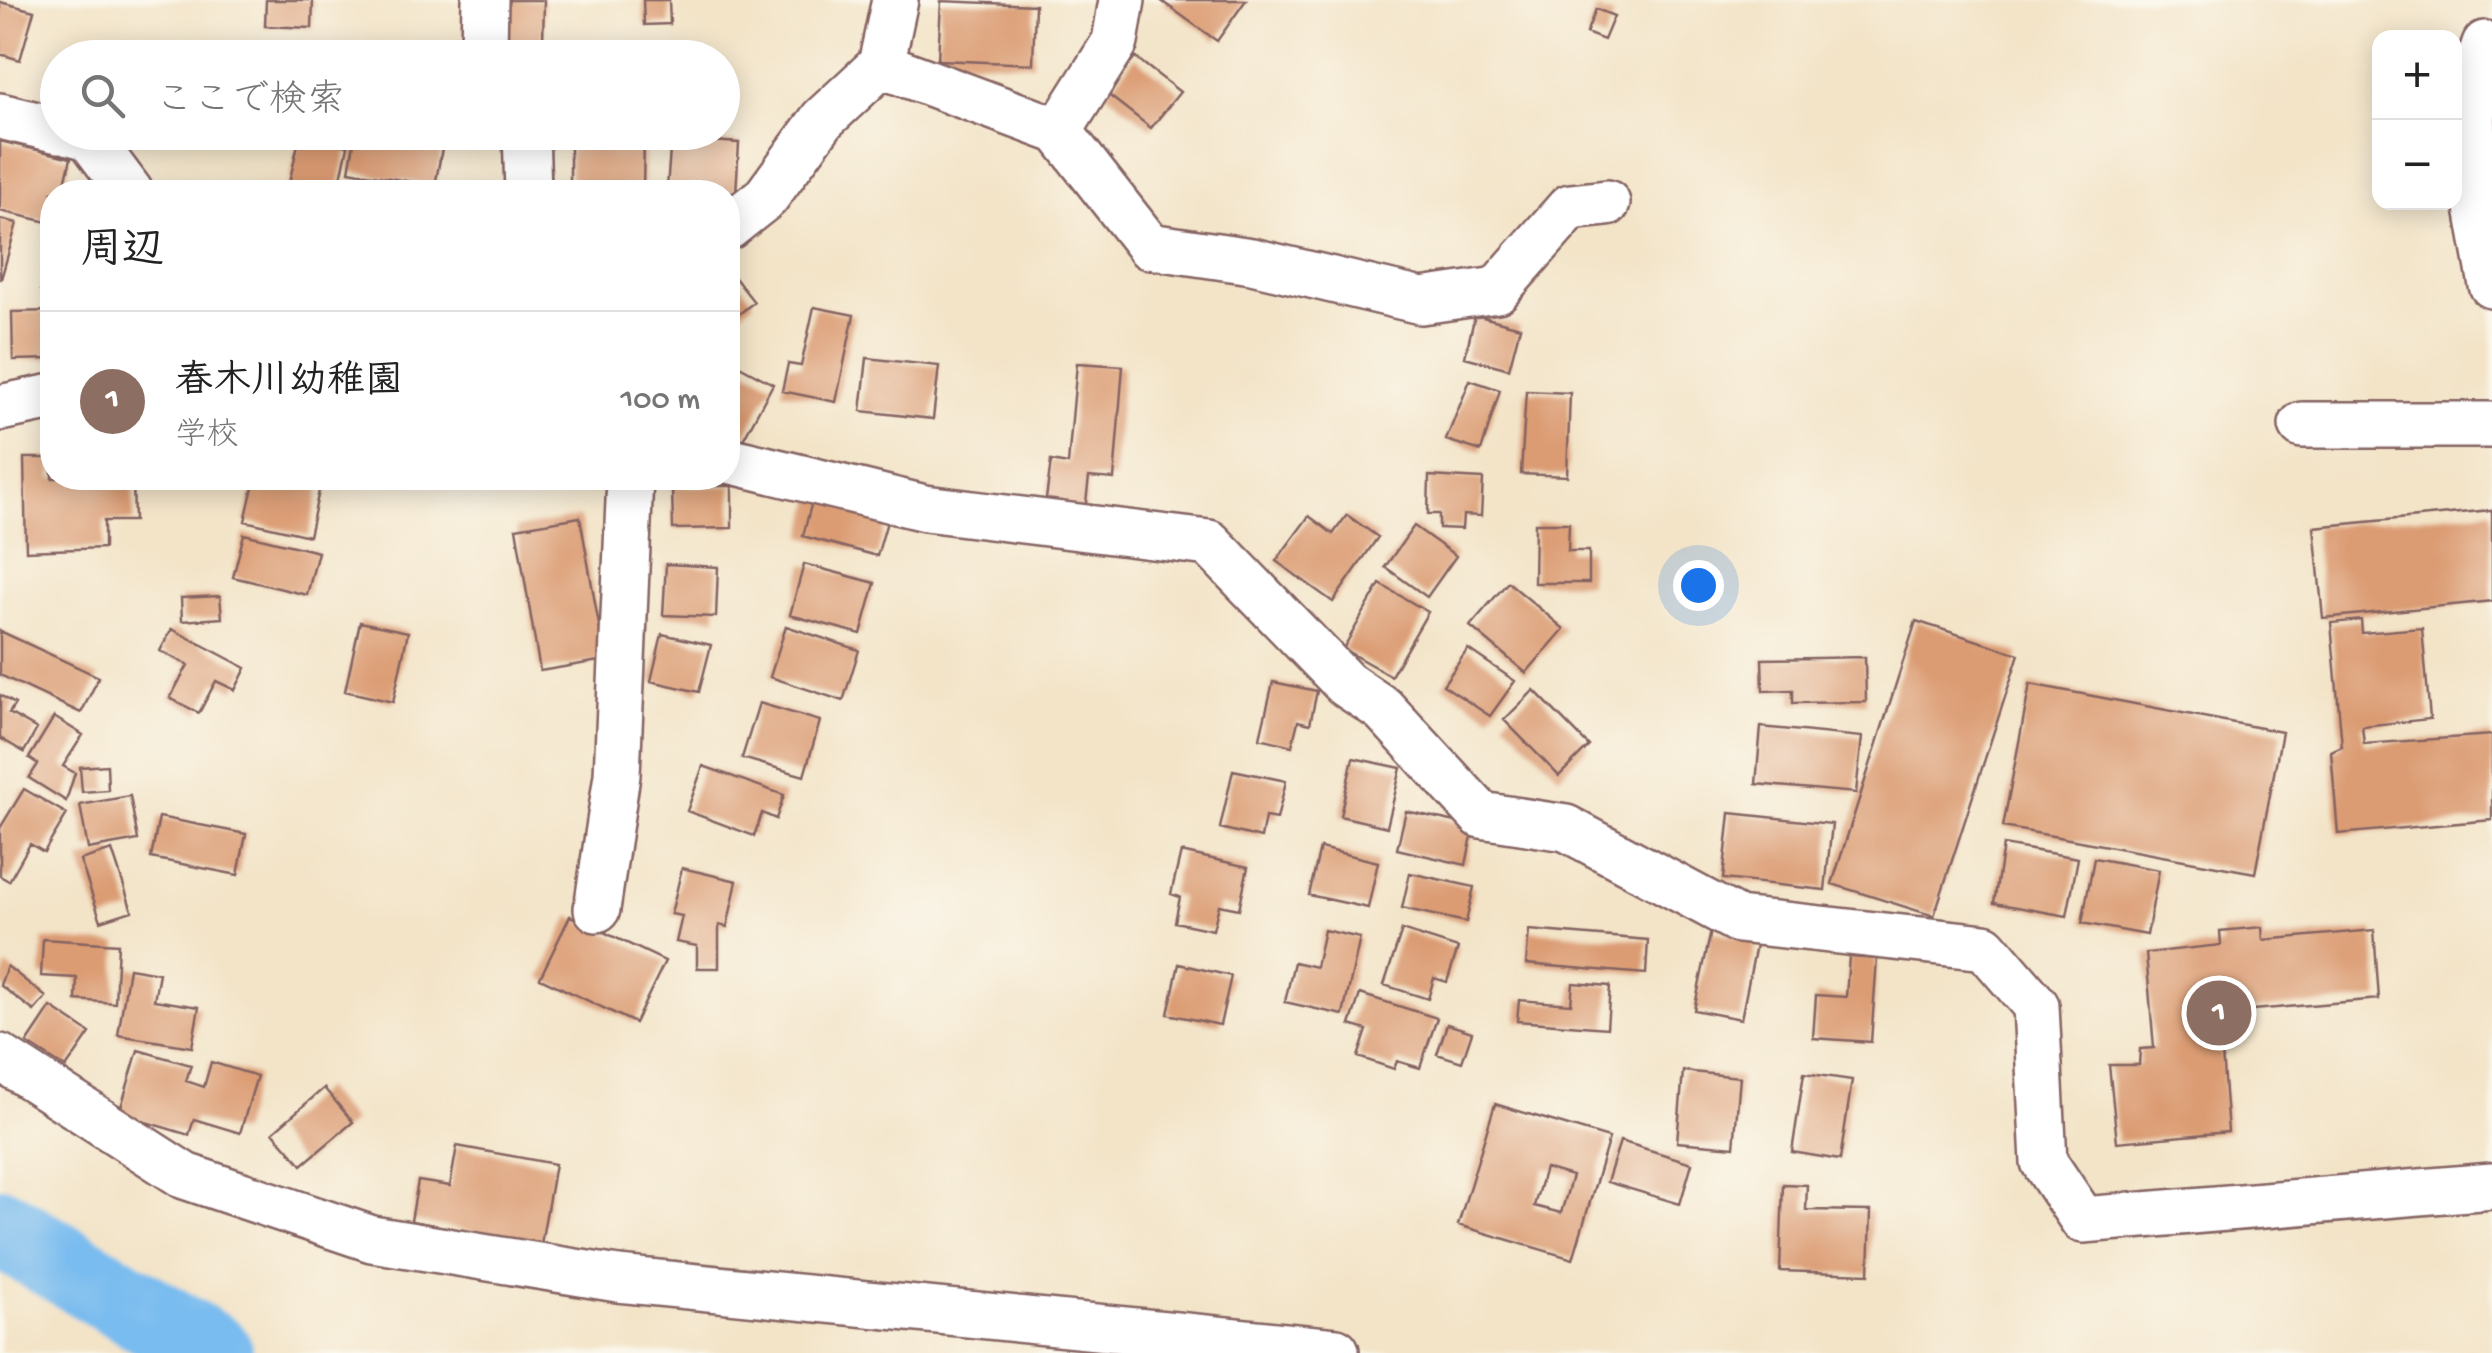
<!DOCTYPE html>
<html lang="ja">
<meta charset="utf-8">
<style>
:root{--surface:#fff;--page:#f6f6f6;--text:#222;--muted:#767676;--line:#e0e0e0;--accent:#c8321e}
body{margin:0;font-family:"Gochi Hand","Klee One",sans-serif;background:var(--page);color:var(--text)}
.controls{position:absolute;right:30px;top:30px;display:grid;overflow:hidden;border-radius:20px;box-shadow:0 5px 25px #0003}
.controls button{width:90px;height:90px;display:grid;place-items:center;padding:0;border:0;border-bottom:2px solid var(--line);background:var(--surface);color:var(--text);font:50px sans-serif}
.you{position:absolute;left:1698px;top:585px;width:35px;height:35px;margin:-25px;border:8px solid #fff;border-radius:50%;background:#1a73e8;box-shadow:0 0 0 15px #1a73e833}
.badge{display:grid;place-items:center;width:65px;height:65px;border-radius:50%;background:var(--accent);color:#fff;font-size:32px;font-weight:700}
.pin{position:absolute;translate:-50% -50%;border:5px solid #fff;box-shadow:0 2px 10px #0006}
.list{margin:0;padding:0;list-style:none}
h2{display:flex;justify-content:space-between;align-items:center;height:130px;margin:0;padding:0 40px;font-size:42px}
h2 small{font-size:32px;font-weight:400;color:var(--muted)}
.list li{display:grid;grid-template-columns:65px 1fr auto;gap:30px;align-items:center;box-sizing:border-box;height:180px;padding:0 40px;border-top:2px solid var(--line)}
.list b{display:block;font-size:38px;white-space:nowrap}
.list p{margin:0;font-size:32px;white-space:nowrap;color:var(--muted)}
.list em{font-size:32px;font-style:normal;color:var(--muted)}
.icon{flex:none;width:55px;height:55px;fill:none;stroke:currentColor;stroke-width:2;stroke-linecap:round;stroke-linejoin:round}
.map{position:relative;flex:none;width:2492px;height:1353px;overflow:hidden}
.search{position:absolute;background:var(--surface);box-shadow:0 5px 25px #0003;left:40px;top:40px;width:700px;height:110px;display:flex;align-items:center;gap:25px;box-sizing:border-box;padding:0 35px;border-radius:55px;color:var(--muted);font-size:38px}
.panel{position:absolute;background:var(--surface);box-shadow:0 5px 25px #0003;left:40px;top:180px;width:700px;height:310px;border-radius:40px}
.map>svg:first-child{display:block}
</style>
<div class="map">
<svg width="2492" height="1353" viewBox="0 0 2492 1353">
<rect width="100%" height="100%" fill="#fbf7ec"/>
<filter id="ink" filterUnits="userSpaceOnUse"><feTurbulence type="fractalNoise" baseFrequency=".01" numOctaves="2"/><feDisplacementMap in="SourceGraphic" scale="20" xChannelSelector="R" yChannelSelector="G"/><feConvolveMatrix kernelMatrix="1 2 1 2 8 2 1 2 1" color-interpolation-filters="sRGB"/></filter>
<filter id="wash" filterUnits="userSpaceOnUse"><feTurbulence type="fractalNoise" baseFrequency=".0048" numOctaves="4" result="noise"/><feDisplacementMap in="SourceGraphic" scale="40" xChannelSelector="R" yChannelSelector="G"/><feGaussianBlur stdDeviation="2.25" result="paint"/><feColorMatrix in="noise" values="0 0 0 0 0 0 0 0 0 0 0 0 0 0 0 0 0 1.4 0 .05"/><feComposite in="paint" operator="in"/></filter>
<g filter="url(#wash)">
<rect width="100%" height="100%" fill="#f3e4c8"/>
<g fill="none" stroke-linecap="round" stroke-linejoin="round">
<path stroke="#79bcef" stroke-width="80" d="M0,1227l213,126"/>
</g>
<g id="blocks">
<path fill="#db9c73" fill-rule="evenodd" d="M266,0h47l-1,28 -47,-2z
M500,0h44l-1,42 -43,-1z
M643,0h26l1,24 -26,1z
M1160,0h86l-29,41z
M941,1l94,4 -2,59 -95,-4z
M0,2l34,9 -14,49 -20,-6z
M1596,9l18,7 -10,24 -18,-7z
M1135,57l45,35 -29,36 -45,-35z
M356,132h89l-10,54 -86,-15z
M570,132h74l-1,60h-73z
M300,135l48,11 -10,46h-51z
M671,138l68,5 -3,51 -69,-6z
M0,141l71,17 -8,34h-11v31l-52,-12z
M0,219l17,4 -16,56h-1z
M52,258v36l-11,-4z
M728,269l26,33 -26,21z
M814,307l40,8 -18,87 -54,-11 6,-27 13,2z
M52,311v48l-39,1 -1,-48z
M1475,315l45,12 -11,42 -44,-12z
M867,358l72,8 -6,53 -72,-8z
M732,362l41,22 -35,65 -10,-6v-72z
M1077,363l46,3 -9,113 -25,-2 -4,34 -40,-4 6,-46 17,3z
M1470,380l30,10 -19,61 -35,-11z
M1526,391l44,2 -3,83 -46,-2z
M24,458h28v20h81l1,43h-30v27l-78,3z
M1429,476l54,3 -2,37 -18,-1 -1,14 -23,-1v-14h-11z
M255,478l66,4 -12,54 -64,-15z
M672,486h60v42l-59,1z
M813,497l75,21 -11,38 -74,-20z
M2492,510v91l-169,17 -9,-91z
M1347,515l31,22 -45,65 -57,-41 33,-45 24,18z
M580,517l25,143 -65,11 -24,-143z
M1535,523h34l-1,28h21v32h-55z
M1414,526l42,30 -29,41 -42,-30z
M244,534l74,18 -11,43 -74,-18z
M666,564l52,3 -2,50 -53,-2z
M804,564l71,19 -14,51 -71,-19z
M1508,582l56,47 -38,44 -56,-47z
M1380,584l48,28 -37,64 -48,-27z
M220,596l2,22 -40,3 -1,-23z
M2361,620l1,13 60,-5 8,91 -68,7 2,18 128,-9v85l-154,14 -7,-83 11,-5 -11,-123z
M1916,621l103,33 -85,262 -102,-32z
M360,622l48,10 -15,70 -48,-11z
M786,626l73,24 -16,51 -73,-24z
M172,629l74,39 -11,22 -19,-9 -17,32 -29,-15 18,-33 -28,-14z
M0,631l99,46 -18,36 -81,-38z
M662,634l49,11 -12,47 -48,-11z
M1468,649l47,32 -25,35 -47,-31z
M1865,657l1,45 -73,1v-13l-30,1 -1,-32z
M1273,682l44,9 -7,33 -12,-3 -6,25 -32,-8z
M2030,684l252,48 -27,141 -252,-46z
M1534,690l55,56 -30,30 -55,-56z
M0,695l15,9 -6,9 28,16 -13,23 -24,-14z
M759,703l61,18 -16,55 -62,-18z
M54,717l29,18 -20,31 12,7 -9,28 -37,-23 9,-14 -9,-6z
M1761,727l101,10 -6,56 -100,-9z
M1353,758l48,10 -14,59 -47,-11z
M107,765l1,25 -26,2 -2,-25z
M703,766l81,29 -8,24 -14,-6 -8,23 -67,-25z
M1233,770l53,11 -9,38 -12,-2 -4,21 -41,-10z
M24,789l43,25 -23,38 -14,-8 -21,37 -9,-5v-48z
M130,796l8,44 -50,9 -8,-44z
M1406,811l68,15 -8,39 -69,-16z
M1730,813l102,11 -7,66 -102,-11z
M159,817l87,17 -8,41 -87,-17z
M2003,845l75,13 -11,58 -73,-13z
M1320,848l58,14 -10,46 -59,-13z
M112,850l20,61 -31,10 -21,-61z
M1181,852l67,15 -9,42 -20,-4 -6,25 -38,-8 5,-25 -9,-3z
M2094,858l65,12 -12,65 -65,-12z
M682,868l55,13 -10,46 -8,-2v43h-22v-22l-21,-4 6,-26 -11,-2z
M1410,873l64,14 -8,35 -64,-14z
M570,916l95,45 -30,62 -95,-45z
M2262,927l1,13 111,-10 5,69 -160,14 9,119 -111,10 -8,-77h30l1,-16 14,-1 -8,-95 75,-8 -1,-14z
M1324,930l36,8 -17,77 -58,-13 9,-40 22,5z
M1402,930l56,18 -11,34 -13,-4 -6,21 -44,-14z
M1529,930l119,10 -2,34 -120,-10z
M1711,931l46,9 -16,79 -47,-9z
M43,939l75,5 -3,59 -39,-3 1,-22 -36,-2z
M1849,957l28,2 -6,83 -58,-4 3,-43 30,2z
M1179,964l52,12 -11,49 -52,-11z
M7,966l39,31 -12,14 -34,-26z
M129,968l30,5 -5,27 45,7 -7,40 -74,-12z
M1573,983l37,3 -3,42 -90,-7 2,-21 52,4z
M1360,994l77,24 -17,50 -23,-7 -3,8 -36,-12 9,-27 -17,-5z
M51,1007l39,26 -24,35 -39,-25z
M1447,1024l25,8 -10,30 -25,-8z
M138,1050l53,15 -5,16 18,6 7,-25 46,14 -17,57 -46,-14 -5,16 -70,-21z
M1683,1071l57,6 -6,70 -57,-5z
M1804,1073l48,7 -12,80 -48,-8z
M324,1088l29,34 -51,43 -29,-33z
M1495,1104l114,34 -36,121 -115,-34zM1545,1168l27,8 -11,37 -27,-7z
M1620,1141l72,22 -12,41 -73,-22z
M457,1146l98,18 -14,80 -130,-23 7,-40 32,5z
M1783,1184l24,1 -1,25 65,1 -2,63 -89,-3z"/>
</g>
</g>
<g filter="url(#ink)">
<use href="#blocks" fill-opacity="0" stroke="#856462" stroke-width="2.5"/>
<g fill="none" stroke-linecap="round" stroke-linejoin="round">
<g stroke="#856462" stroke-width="50">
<path id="street" d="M485,0l-1,49 5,9
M2485,44l-14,41 6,117 15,83
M881,65l178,66 56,-89 7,-42
M0,116l58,14
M1059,131l90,115 103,15 169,40 76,-11 73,-83 37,-4
M70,132l19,5 41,55
M526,132l2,60
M728,227l38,-30 57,-78 58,-54 14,-65
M0,408l52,-11
M2302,425h190
M728,460l197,48 284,35 137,141 37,25 98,106 85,13 172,92 247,27 51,59 8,156 39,58 409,-34
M597,909l20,-134 13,-297
M0,1057l185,119 187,63 246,40 718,72"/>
</g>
<use href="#street" stroke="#fff" stroke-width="45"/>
</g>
</g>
</svg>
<div class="controls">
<button>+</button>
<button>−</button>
</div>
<div class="you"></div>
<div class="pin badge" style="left:2219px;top:1013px;background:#8d6e63">1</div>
<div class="search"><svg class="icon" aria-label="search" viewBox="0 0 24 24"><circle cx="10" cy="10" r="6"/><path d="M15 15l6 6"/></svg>ここで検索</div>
<section class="panel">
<h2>周辺<small></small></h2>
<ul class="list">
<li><span class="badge" style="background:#8d6e63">1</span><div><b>春木川幼稚園</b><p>学校</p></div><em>100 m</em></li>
</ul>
</section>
</div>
